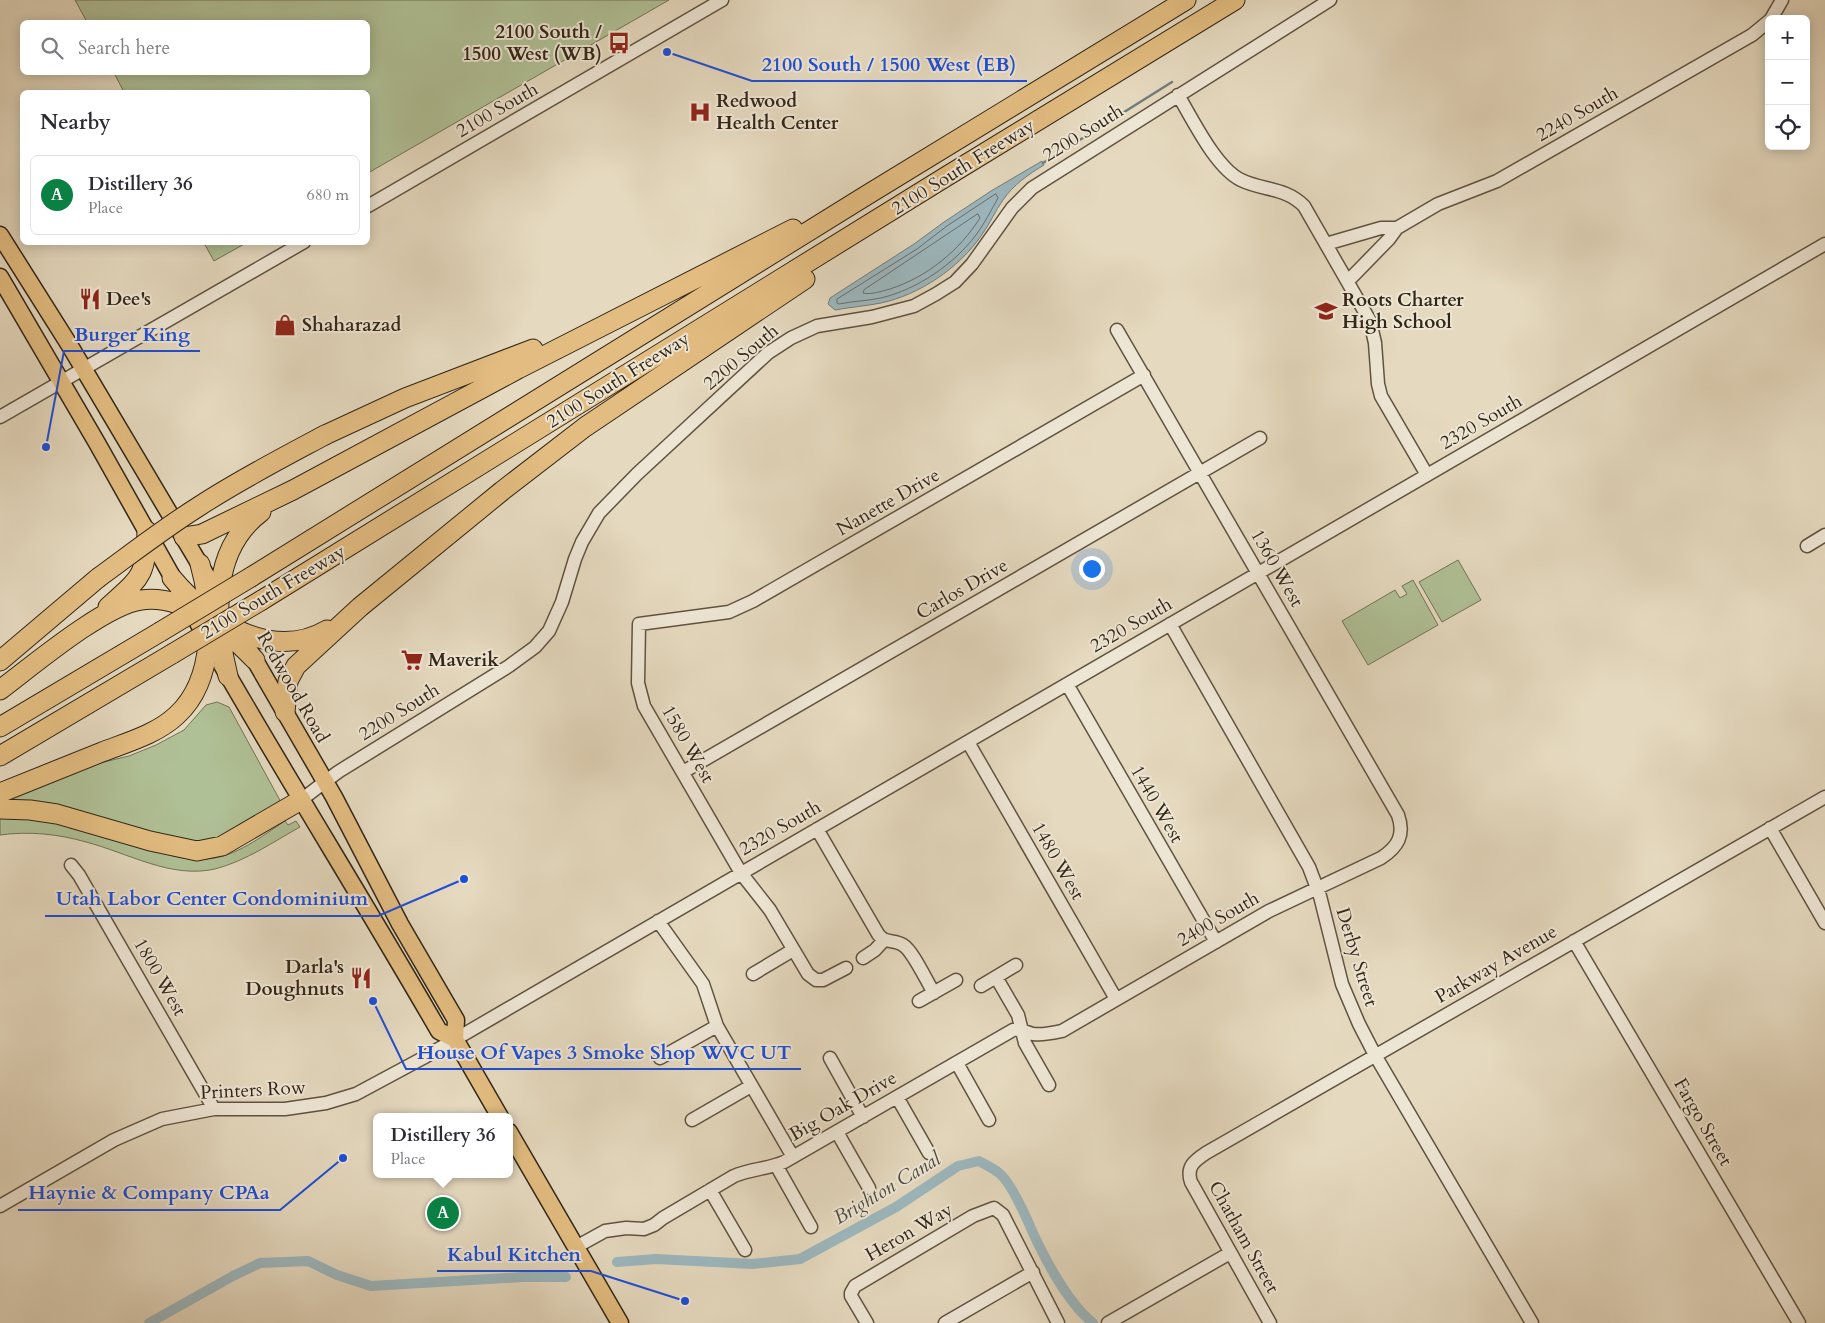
<!DOCTYPE html>
<meta charset="utf-8">
<style>
:root{--surface:#fff;--page:#f2f2f3;--text:#2b2b33;--muted:#7c7c81;--line:#e1e1e2;--accent:#0b8043}
body{margin:0;font-family:Cardo,serif;background:var(--page);color:var(--text)}
.controls{position:absolute;right:15px;top:15px;display:grid;overflow:hidden;border-radius:8px;box-shadow:0 2px 12px #0003}
.controls button{width:45px;height:45px;display:grid;place-items:center;padding:0;border:0;border-bottom:1px solid var(--line);background:var(--surface);color:var(--text);font:25px sans-serif}
.you{position:absolute;left:1091px;top:568px;width:18px;height:18px;margin:-12px;border:4px solid #fff;border-radius:50%;background:#1a73e8;box-shadow:0 0 0 8px #1a73e833}
.badge{display:grid;place-items:center;width:32px;height:32px;border-radius:50%;background:var(--accent);color:#fff;font-size:16px;font-weight:700}
.pin{position:absolute;translate:-50% -50%;border:2px solid #fff;box-shadow:0 1px 5px #0006}
.popup{position:absolute;left:373px;top:1113px;width:140px;height:65px;box-sizing:border-box;display:grid;place-content:center;border-radius:8px;background:var(--surface);filter:drop-shadow(0 1px 4px #0005);font-size:16px;white-space:nowrap;color:var(--muted)}
.popup b{font-size:19px;color:var(--text)}
.popup::after{content:'';position:absolute;left:50%;top:100%;margin-left:-10px;border:10px solid transparent;border-top-color:var(--surface)}
.list{margin:0;padding:0;list-style:none}
h2{display:flex;justify-content:space-between;align-items:center;height:65px;margin:0;padding:0 20px;font-size:21px}
h2 small{font-size:16px;font-weight:400;color:var(--muted)}
.list li{display:grid;grid-template-columns:32px 1fr auto;gap:15px;align-items:center;box-sizing:border-box;height:80px;margin:0 10px 10px;padding:0 10px;border:1px solid var(--line);border-radius:8px}
.list b{display:block;font-size:19px;white-space:nowrap}
.list p{margin:0;font-size:16px;white-space:nowrap;color:var(--muted)}
.list em{font-size:16px;font-style:normal;color:var(--muted)}
.icon{flex:none;width:28px;height:28px;fill:none;stroke:currentColor;stroke-width:2;stroke-linecap:round;stroke-linejoin:round}
.map{position:relative;flex:none;width:1825px;height:1323px;overflow:hidden}
.search{position:absolute;background:var(--surface);box-shadow:0 2px 12px #0003;left:20px;top:20px;width:350px;height:55px;display:flex;align-items:center;gap:12px;box-sizing:border-box;padding:0 18px;border-radius:8px;color:var(--muted);font-size:19px}
.panel{position:absolute;background:var(--surface);box-shadow:0 2px 12px #0003;left:20px;top:90px;width:350px;height:155px;border-radius:8px}
.map>svg:first-child{display:block}
</style>
<div class="map">
<svg width="1825" height="1323" viewBox="0 0 1825 1323">
<rect width="100%" height="100%" fill="#e5d9bf"/>
<filter id="stains"><feTurbulence type="fractalNoise" baseFrequency=".004" numOctaves="4"/><feColorMatrix values="0 0 0 0 .2 0 0 0 0 .09 0 0 0 0 .02 0 0 0 .5 -.17"/></filter>
<radialGradient id="worn" r=".72"><stop offset=".6" stop-color="#630" stop-opacity="0"/><stop offset="1" stop-color="#630" stop-opacity=".3"/></radialGradient>
<path fill="#b0c096" stroke="#717356" d="M75,0h594l-301,173v-81h-244l-10,-19 254,-1v-50h-281z
M204,243h42l-32,18z
M1458,560l23,40 -39,22 -23,-40z
M1413,580l25,45 -70,40 -26,-44 53,-31 5,8 7,-4 -5,-8z
M217,702l12,5 53,97 -77,41 -205,-46 28,-11 14,-2 35,-15 27,-9 25,-6 27,-11 28,-15 22,-25z
M0,817c50,1 90,15 137,28 22,6 47,17 70,14 29,-2 55,-23 78,-38l3,4 8,-4 4,6c-27,15 -54,34 -85,42 -44,10 -87,-16 -129,-27 -28,-8 -57,-11 -86,-7z"/>
<path fill="#9cb7be" stroke="#727d7b" d="M1042,161l2,4c-15,9 -31,20 -41,35 -8,11 -13,24 -22,36 -22,32 -62,59 -100,67 -15,3 -30,4 -46,7l-7,-6 2,-6 84,-54 30,-22 47,-31z"/>
<g fill="none" stroke-linecap="round" stroke-linejoin="round">
<path stroke="#676e6a" stroke-width="1" d="M996,194l2,4c-7,12 -13,25 -22,37 -22,29 -58,54 -95,63 -14,3 -28,3 -42,6l-2,-1v-4l80,-50 30,-23z
M978,214l2,4c-21,33 -53,59 -90,71 -8,2 -19,6 -27,4l1,-3z"/>
<path stroke="#727d7b" stroke-width="2.5" d="M1043,163l129,-81"/>
<path stroke="#9cb7be" stroke-width="10" d="M617,1262l39,-3 97,5 47,-5 96,-52 62,-41 21,-5c7,4 14,7 20,12 12,9 28,46 34,60 13,28 36,71 60,90
M149,1323l84,-47 27,-13 48,-2 29,14 34,11 152,-9h43"/>
<g stroke="#5f5341" stroke-width="15">
<path id="minor" d="M1771,19l11,-19
M1178,95c15,25 38,73 63,85 23,11 44,7 63,26l66,115 5,22 3,41 3,12 46,79
M368,206l354,-206
M1326,244l55,-16h16l41,-24 59,-23 255,-146 17,-14
M1348,281l41,-42 8,-11
M0,417l304,-175
M1807,546l18,-11
M1170,624l139,243 11,29 22,88 17,40 16,31 157,268
M1067,684l149,258
M968,742l148,257
M683,772l577,-334
M301,800l37,-28 171,-106 26,-19 14,-16 13,-29 13,-43 7,-17 17,-29 38,-39 131,-121 23,-15 26,-12 55,-9 42,-11 22,-12 19,-12 17,-18 40,-56 20,-20 298,-188
M1770,828l55,95
M817,829l61,105c7,10 16,5 25,11 10,6 24,37 31,48
M71,865l8,10 135,234
M658,921l45,63 14,42 76,131
M1574,941l225,382
M863,958l12,-8 9,-10
M846,968l-23,12h-7l-8,-6 -38,-64 -29,-37 -97,-167 -6,-23 1,-59 90,-12 24,-11 391,-226
M753,974l40,-24
M996,977l22,38 7,28 24,42
M981,986l35,-21
M919,1001l37,-21
M660,1058l57,-32
M830,1058l33,59
M957,1063l32,57
M897,1097l32,56
M692,1120l59,-34
M837,1132l32,56
M776,1165l35,62
M710,1190l35,60
M0,1206l114,-66 48,-21 52,-10h71l41,-6 30,-9 13,-7 54,-29 1402,-814
M576,1247l29,-16 21,-3 18,1 10,-4 9,-7 71,-42c16,-7 34,-7 50,-14l229,-132c8,-1 13,2 20,4 9,1 20,-1 29,-3l207,-120 112,-53c17,-11 24,-23 17,-43l-281,-485
M867,1323l-16,-27v-3l4,-7 118,-70 21,-8 9,7 55,108
M945,1323l88,-51
M1108,1323l122,-70
M1270,1323l-79,-141c-5,-15 3,-21 15,-29l619,-356"/>
</g>
<g stroke="#322617" stroke-width="19">
<path id="major" d="M0,235l70,111 136,229
M0,277l97,166 113,201
M249,650l85,147 66,127 56,96 -1,19 45,78
M222,665c71,123 146,243 217,366l16,8
M509,1132l111,191"/>
</g>
<g stroke="#322617" stroke-width="21">
<path id="highway" d="M325,435l80,-37 128,-49
M184,537l18,-3 91,-44 225,-121 275,-140
M251,577l616,-382 319,-195
M172,578c36,43 100,84 155,52
M262,600l685,-424 288,-176
M108,607c33,-30 38,-30 39,-76
M0,661l98,-83
M228,676c-14,-56 -18,-126 33,-164
M0,690c32,-24 104,-85 141,-90 45,-6 85,30 114,60
M285,712l3,-31 8,-15 64,-59 142,-116 83,-64 220,-148
M0,727l160,-95
M0,756l172,-102
M0,793c34,-14 68,-27 102,-41 26,-10 55,-18 75,-37 39,-36 36,-104 23,-151
M0,809l30,1 27,4 93,27 47,10 25,-5 79,-46"/>
</g>
<use href="#minor" stroke="#eee6d5" stroke-width="12"/>
<use href="#major" stroke="#e2bc80" stroke-width="16"/>
<use href="#highway" stroke="#e2bc80" stroke-width="19"/>
<g stroke="#322617" stroke-width="21" stroke-linecap="butt">
<path id="highway-bridge" d="M98,578c33,-24 65,-49 100,-71 41,-27 84,-49 127,-72
M160,632l91,-55
M172,654l90,-54"/>
</g>
<use href="#highway-bridge" stroke="#e2bc80" stroke-width="19"/>
</g>
<defs>
<g id="bus-bare" transform="scale(1.725)"><path d="M-5-6H5V4H4V6H2V4H-2V6H-4V4H-5ZM-3.5-4V0h7V-4ZM-3.5 1.2v1.5H-2V1.2ZM2 1.2v1.5H3.5V1.2Z" fill="#8f2418" stroke="#eee6d5" stroke-width="2.5" paint-order="stroke"/></g>
<g id="hospital-bare" transform="scale(1.725)"><path d="M-5-5h3v3.5h4V-5h3V5h-3V1.5h-4V5h-3Z" fill="#8f2418" stroke="#eee6d5" stroke-width="2.5" paint-order="stroke"/></g>
<g id="restaurant-bare" transform="scale(1.725)"><path d="M-5-6h1v4h1v-4h1v4h1v-4h1v5L-1.5 .5V6h-2V.5L-5-1ZM5-6V6H3V1.5H1.5Q1.5-4 5-6Z" fill="#8f2418" stroke="#eee6d5" stroke-width="2.5" paint-order="stroke"/></g>
<g id="school-bare" transform="scale(1.725)"><path d="M0-5L7-2L0 1L-7-2ZM-4 1L0 2.5L4 1V4Q0 6-4 4Z" fill="#8f2418" stroke="#eee6d5" stroke-width="2.5" paint-order="stroke"/></g>
<g id="shop-bare" transform="scale(1.725)"><path d="M-5-2.5h2.3a2.7 3.5 0 0 1 5.4 0H5L5.5 6h-11ZM-1.5-2.5h3a1.5 2.3 0 0 0-3 0Z" fill="#8f2418" stroke="#eee6d5" stroke-width="2.5" paint-order="stroke"/></g>
<g id="supermarket-bare" transform="scale(1.725)"><path d="M-6-5.5h2.5l.6 2H6L4.5 2H-2.5L-4.4-4H-6ZM-1.5 3.2a1.3 1.3 0 1 0 .1 0ZM3 3.2a1.3 1.3 0 1 0 .1 0Z" fill="#8f2418" stroke="#eee6d5" stroke-width="2.5" paint-order="stroke"/></g>
</defs>
<g fill-rule="evenodd">
<use href="#bus-bare" x="619" y="43"/>
<use href="#hospital-bare" x="700" y="112"/>
<use href="#restaurant-bare" x="90" y="299"/>
<use href="#school-bare" x="1326" y="311"/>
<use href="#shop-bare" x="285" y="325"/>
<use href="#supermarket-bare" x="412" y="660"/>
<use href="#restaurant-bare" x="361" y="978"/>
</g>
<g text-anchor="middle" dominant-baseline="central" stroke-width="4" stroke-linejoin="round" paint-order="stroke">
<g font-size="19" font-weight="bold" fill="#322617" stroke="#eee6d5" text-anchor="start">
<text x="602" y="32" text-anchor="end">2100 South /<tspan x="602" dy="22">1500 West (WB)</tspan></text>
<text x="716" y="101">Redwood<tspan x="716" dy="22">Health Center</tspan></text>
<text x="106" y="299">Dee's</text>
<text x="1342" y="300">Roots Charter<tspan x="1342" dy="22">High School</tspan></text>
<text x="302" y="325">Shaharazad</text>
<text x="428" y="660">Maverik</text>
<text x="344" y="967" text-anchor="end">Darla's<tspan x="344" dy="22">Doughnuts</tspan></text>
</g>
<g font-size="19" fill="#322617" stroke="#eee6d5">
<text transform="translate(497 110) rotate(-30)">2100 South</text>
<text transform="translate(1577 114) rotate(-30)">2240 South</text>
<text transform="translate(1083 133) rotate(-32)">2200 South</text>
<text transform="translate(963 167) rotate(-32)">2100 South Freeway</text>
<text transform="translate(741 357) rotate(-40)">2200 South</text>
<text transform="translate(618 380) rotate(-32)">2100 South Freeway</text>
<text transform="translate(1481 422) rotate(-30)">2320 South</text>
<text transform="translate(888 502) rotate(-30)">Nanette Drive</text>
<text transform="translate(1277 568) rotate(60)">1360 West</text>
<text transform="translate(962 589) rotate(-30)">Carlos Drive</text>
<text transform="translate(273 592) rotate(-31)">2100 South Freeway</text>
<text transform="translate(1131 625) rotate(-30)">2320 South</text>
<text transform="translate(293 687) rotate(60)">Redwood Road</text>
<text transform="translate(399 712) rotate(-32)">2200 South</text>
<text transform="translate(688 744) rotate(60)">1580 West</text>
<text transform="translate(1157 804) rotate(60)">1440 West</text>
<text transform="translate(780 828) rotate(-30)">2320 South</text>
<text transform="translate(1058 861) rotate(60)">1480 West</text>
<text transform="translate(1218 919) rotate(-30)">2400 South</text>
<text transform="translate(1357 957) rotate(73)">Derby Street</text>
<text transform="translate(1496 964) rotate(-30)">Parkway Avenue</text>
<text transform="translate(160 977) rotate(60)">1800 West</text>
<text transform="translate(253 1090) rotate(-3)">Printers Row</text>
<text transform="translate(843 1106) rotate(-30)">Big Oak Drive</text>
<text transform="translate(1703 1122) rotate(60)">Fargo Street</text>
<text transform="translate(909 1232) rotate(-30)">Heron Way</text>
<text transform="translate(1244 1237) rotate(61)">Chatham Street</text>
</g>
<g font-size="20" font-style="italic" fill="#4c4a41" stroke="#eee6d5">
<text transform="translate(887 1188) rotate(-31)">Brighton Canal</text>
</g>
</g>
<path fill="none" stroke="#1d4ed8" stroke-width="2" d="M667 52L752 81H1027M46 447L64 351H200M464 879L378 916H45M373 1001L406 1069H801M343 1158L280 1210H18M685 1301L591 1271H437"/>
<g fill="#1d4ed8" stroke="#eee6d5" stroke-width="2">
<circle cx="667" cy="52" r="5"/>
<circle cx="46" cy="447" r="5"/>
<circle cx="464" cy="879" r="5"/>
<circle cx="373" cy="1001" r="5"/>
<circle cx="343" cy="1158" r="5"/>
<circle cx="685" cy="1301" r="5"/>
</g>
<g font-size="20" text-anchor="middle" font-weight="bold" fill="#1d4ed8" stroke="#eee6d5" stroke-width="4" stroke-linejoin="round" paint-order="stroke">
<text x="889" y="71">2100 South / 1500 West (EB)</text>
<text x="132" y="341">Burger King</text>
<text x="212" y="905">Utah Labor Center Condominium</text>
<text x="604" y="1059">House Of Vapes 3 Smoke Shop WVC UT</text>
<text x="149" y="1199">Haynie &amp; Company CPAa</text>
<text x="514" y="1261">Kabul Kitchen</text>
</g>
<rect width="100%" height="100%" filter="url(#stains)"/>
<rect width="100%" height="100%" fill="url(#worn)"/>
</svg>
<div class="controls">
<button>+</button>
<button>−</button>
<button><svg class="icon" aria-label="locate" viewBox="0 0 24 24"><circle cx="12" cy="12" r="6"/><path d="M12 2v4M12 18v4M2 12h4M18 12h4"/></svg></button>
</div>
<div class="you"></div>
<div class="pin badge" style="left:443px;top:1213px">A</div>
<div class="popup"><b>Distillery 36</b>Place</div>
<div class="search"><svg class="icon" aria-label="search" viewBox="0 0 24 24"><circle cx="10" cy="10" r="6"/><path d="M15 15l6 6"/></svg>Search here</div>
<section class="panel">
<h2>Nearby<small></small></h2>
<ul class="list">
<li><span class="badge">A</span><div><b>Distillery 36</b><p>Place</p></div><em>680 m</em></li>
</ul>
</section>
</div>
